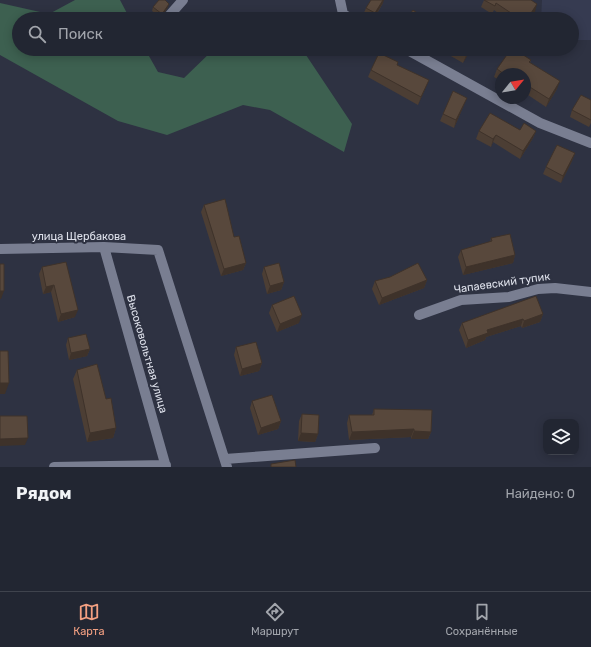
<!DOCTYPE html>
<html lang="ru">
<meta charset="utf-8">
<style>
:root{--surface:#222632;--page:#2e323e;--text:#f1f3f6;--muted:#a2a5ac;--line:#3f434d;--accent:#f3a082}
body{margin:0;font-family:Rubik,sans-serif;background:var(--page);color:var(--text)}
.controls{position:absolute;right:12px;bottom:12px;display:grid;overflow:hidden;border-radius:8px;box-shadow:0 2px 10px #0003}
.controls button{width:36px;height:36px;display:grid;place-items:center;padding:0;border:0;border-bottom:1px solid var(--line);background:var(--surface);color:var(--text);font:20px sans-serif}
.compass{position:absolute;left:495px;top:68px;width:36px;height:36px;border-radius:50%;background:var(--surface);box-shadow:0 2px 10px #0003;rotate:60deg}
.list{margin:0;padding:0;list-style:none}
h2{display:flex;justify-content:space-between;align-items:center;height:52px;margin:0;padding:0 16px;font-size:17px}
h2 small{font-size:13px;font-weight:400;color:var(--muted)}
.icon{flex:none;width:22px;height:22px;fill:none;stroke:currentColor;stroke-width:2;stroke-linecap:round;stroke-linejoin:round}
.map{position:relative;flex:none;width:591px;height:467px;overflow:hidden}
.search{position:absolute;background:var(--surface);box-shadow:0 2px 10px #0003;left:12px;right:12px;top:12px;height:44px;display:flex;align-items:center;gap:10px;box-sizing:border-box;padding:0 14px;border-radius:22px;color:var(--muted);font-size:15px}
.sheet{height:124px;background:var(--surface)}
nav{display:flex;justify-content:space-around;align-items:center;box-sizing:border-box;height:56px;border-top:1px solid var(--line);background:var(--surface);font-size:11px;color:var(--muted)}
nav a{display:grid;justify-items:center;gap:2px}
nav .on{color:var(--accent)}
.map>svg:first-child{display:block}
</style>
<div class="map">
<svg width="591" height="467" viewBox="0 0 591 467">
<rect width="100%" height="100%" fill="#2e3242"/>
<path fill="#363b51" d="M542,0h49v40h-19v-21h-31z"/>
<path fill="#3d6050" d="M75,0h45l10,19h-111v30h126l13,23 26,6 30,-29h88l50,75 -8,28 -74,-42 -27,-5 -76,30 -49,-14 -118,-66v-52l49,11z"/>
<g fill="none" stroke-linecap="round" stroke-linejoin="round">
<path stroke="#797e91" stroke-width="10" d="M340,0l3,14 9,5
M168,17l15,-17
M406,49l134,74 51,20
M104,247l62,220
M0,249l104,-2 54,3 69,217
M419,315l42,-15 48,-3 29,-8 17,-1 36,4
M225,459l150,-11
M54,467l112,-2"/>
</g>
<path fill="#4c3e34" d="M484,0l51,12 -5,7h-24l-12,-9 -2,4 -11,-7z
M383,3l-9,16h-5l-6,-4 3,-7z
M153,7h15l-7,11 -9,-7z
M445,49h26l-8,14 -19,-11z
M531,60l-1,3 27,26 -11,18 -21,-14v-19h-24v7l-7,-4 3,-8z
M398,62l-1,3 29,22 -8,18 -50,-28 3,-7z
M591,100v23l-2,4 -19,-10 2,-7z
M464,105l-10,23 -14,-7 3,-7z
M520,130l16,1 -3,7 -13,21 -27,-17 -2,5 -15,-8 3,-8z
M575,153l-3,8 -11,22 -18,-9 3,-7z
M204,205l30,32 12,26 -3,7 -22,6 -20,-64z
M491,238l24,17 -2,8 -50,12 -5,-18 3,-7 29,-8z
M42,267l33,50 -17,5 -7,-30 -8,2 -4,-20z
M264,267l20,15 -3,8 -14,4 -5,-20z
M427,280l-3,8 -45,17 -7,-16 3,-8z
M272,305l27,18 -22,9 -8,-19z
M543,314l-3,8 -18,6 -1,-2 -35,11 -1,3 -19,8 -7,-18 3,-7z
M68,338l22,11 -3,7 -18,4 -3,-15z
M236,347l26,16 -3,8 -19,5 -6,-21z
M77,370l29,29 10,29 -3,10 -26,4 -14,-63z
M252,401l29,20 -3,8 -20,6 -8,-27z
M374,409l57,23 -3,7h-17v-2l-62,3 -2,-17 2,-8h23z
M302,414l16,20 -3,8 -17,-1 1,-20z"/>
<path fill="#3e322a" d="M383,0h1l-1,3 -10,16 2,-6z
M169,4l-1,3 -7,11 1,-4z
M537,4l-2,8 -5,7h-3z
M470,49h1l-8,14 3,-7z
M429,80l-3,7 -8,18 3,-8z
M560,81l-3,8 -11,18 3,-8z
M467,98l-3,7 -10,23 2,-8z
M536,131l-3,7 -13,21 3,-8z
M496,135l-3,7 -2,5 2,-8z
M575,153l-3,8 -11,22 2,-7z
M515,255l-2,8 -50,12 3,-8z
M246,263l-3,7 -22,6 3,-7z
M427,280l-3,8 -45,17 3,-7z
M284,282l-3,8 -14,4 3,-8z
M54,285l-3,7 -8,2 3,-7z
M0,291h4l-3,8h-1z
M78,310l-3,7 -17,5 3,-8z
M543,314l-3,8 -18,6 2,-7z
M302,315l-3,8 -22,9 3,-8z
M523,319l-2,7 -35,11 -1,3 -19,8 2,-8 19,-10z
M90,349l-3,7 -18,4 2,-7z
M262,363l-3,8 -19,5 2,-7z
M0,383h9l-4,11h-5z
M281,421l-3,8 -20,6 3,-7z
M116,428l-3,10 -26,4 3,-9z
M414,429l-3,8 -62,3 3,-8z
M414,431l17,1 -3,7h-17z
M301,433l17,1 -3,8 -17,-1z
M28,438l-3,7 -25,1v-7z"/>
<path fill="#58483c" stroke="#3e322a" d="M159,0h6l4,4 -7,10 -9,-7z
M371,0h12l-8,13 -9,-5z
M484,0h47l6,4 -10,15h-7l-24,-16 -1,3z
M413,10l13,9h-20z
M454,49h16l-4,7z
M511,49h3l17,11 -2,2 31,19 -11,18 -24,-15v-10h-21l-7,-5z
M379,53l19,9 -1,3 32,15 -8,17 -50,-27z
M453,91l14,7 -11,22 -13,-6z
M581,95l10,5v20l-19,-10z
M490,113l30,17 4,-7 12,8 -13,20 -27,-16 -3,4 -14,-8z
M557,145l18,8 -12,23 -17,-9z
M225,199l9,38 5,-1 7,27 -22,6 -20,-64z
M510,234l5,21 -49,12 -5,-17 31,-9 -1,-3z
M66,262l12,48 -17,4 -7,-29 -8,2 -4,-20z
M279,263l5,19 -14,4 -6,-19z
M418,263l9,17 -45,18 -7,-17 15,-4z
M0,264h4v27h-4z
M294,296l8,19 -22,9 -8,-19z
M536,296l7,18 -19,7 -1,-2 -36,11 1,3 -20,7 -6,-17z
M86,334l4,15 -19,4 -3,-15z
M256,342l6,21 -20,6 -6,-22z
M0,351h8l1,32h-9z
M97,364l9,35 5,-1 5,30 -26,5 -13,-63z
M272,395l9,26 -20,7 -9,-27z
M374,409l58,1 -1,22 -17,-1v-2l-62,3 -3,-17h25z
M302,414l17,1 -1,19 -17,-1z
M0,416h27l1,22 -28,1z
M295,460l1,7h-25v-3z"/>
<g text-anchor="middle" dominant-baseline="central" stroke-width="4" stroke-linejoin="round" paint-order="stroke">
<g font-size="11" fill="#dee1eb" stroke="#2e3242">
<text x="79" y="236">улица Щербакова</text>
<text transform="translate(502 283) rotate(-8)">Чапаевский тупик</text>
<text transform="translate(147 354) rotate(74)">Высоковольтная улица</text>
</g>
</g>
</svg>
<div class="controls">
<button><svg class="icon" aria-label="layers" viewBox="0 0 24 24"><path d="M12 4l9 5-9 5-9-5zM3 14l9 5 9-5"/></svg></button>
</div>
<svg class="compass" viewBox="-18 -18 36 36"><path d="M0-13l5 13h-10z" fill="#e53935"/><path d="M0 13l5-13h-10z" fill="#a2a5ac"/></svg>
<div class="search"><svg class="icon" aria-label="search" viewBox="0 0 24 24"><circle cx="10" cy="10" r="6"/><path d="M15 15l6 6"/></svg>Поиск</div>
</div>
<section class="sheet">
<h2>Рядом<small>Найдено: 0</small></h2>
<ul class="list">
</ul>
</section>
<nav>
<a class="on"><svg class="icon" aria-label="map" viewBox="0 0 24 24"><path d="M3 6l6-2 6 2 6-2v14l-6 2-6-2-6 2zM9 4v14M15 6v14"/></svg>Карта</a>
<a><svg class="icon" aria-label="directions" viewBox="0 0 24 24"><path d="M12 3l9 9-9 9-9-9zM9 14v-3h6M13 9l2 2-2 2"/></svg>Маршрут</a>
<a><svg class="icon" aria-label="saved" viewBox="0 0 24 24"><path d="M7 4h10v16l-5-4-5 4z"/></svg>Сохранённые</a>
</nav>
